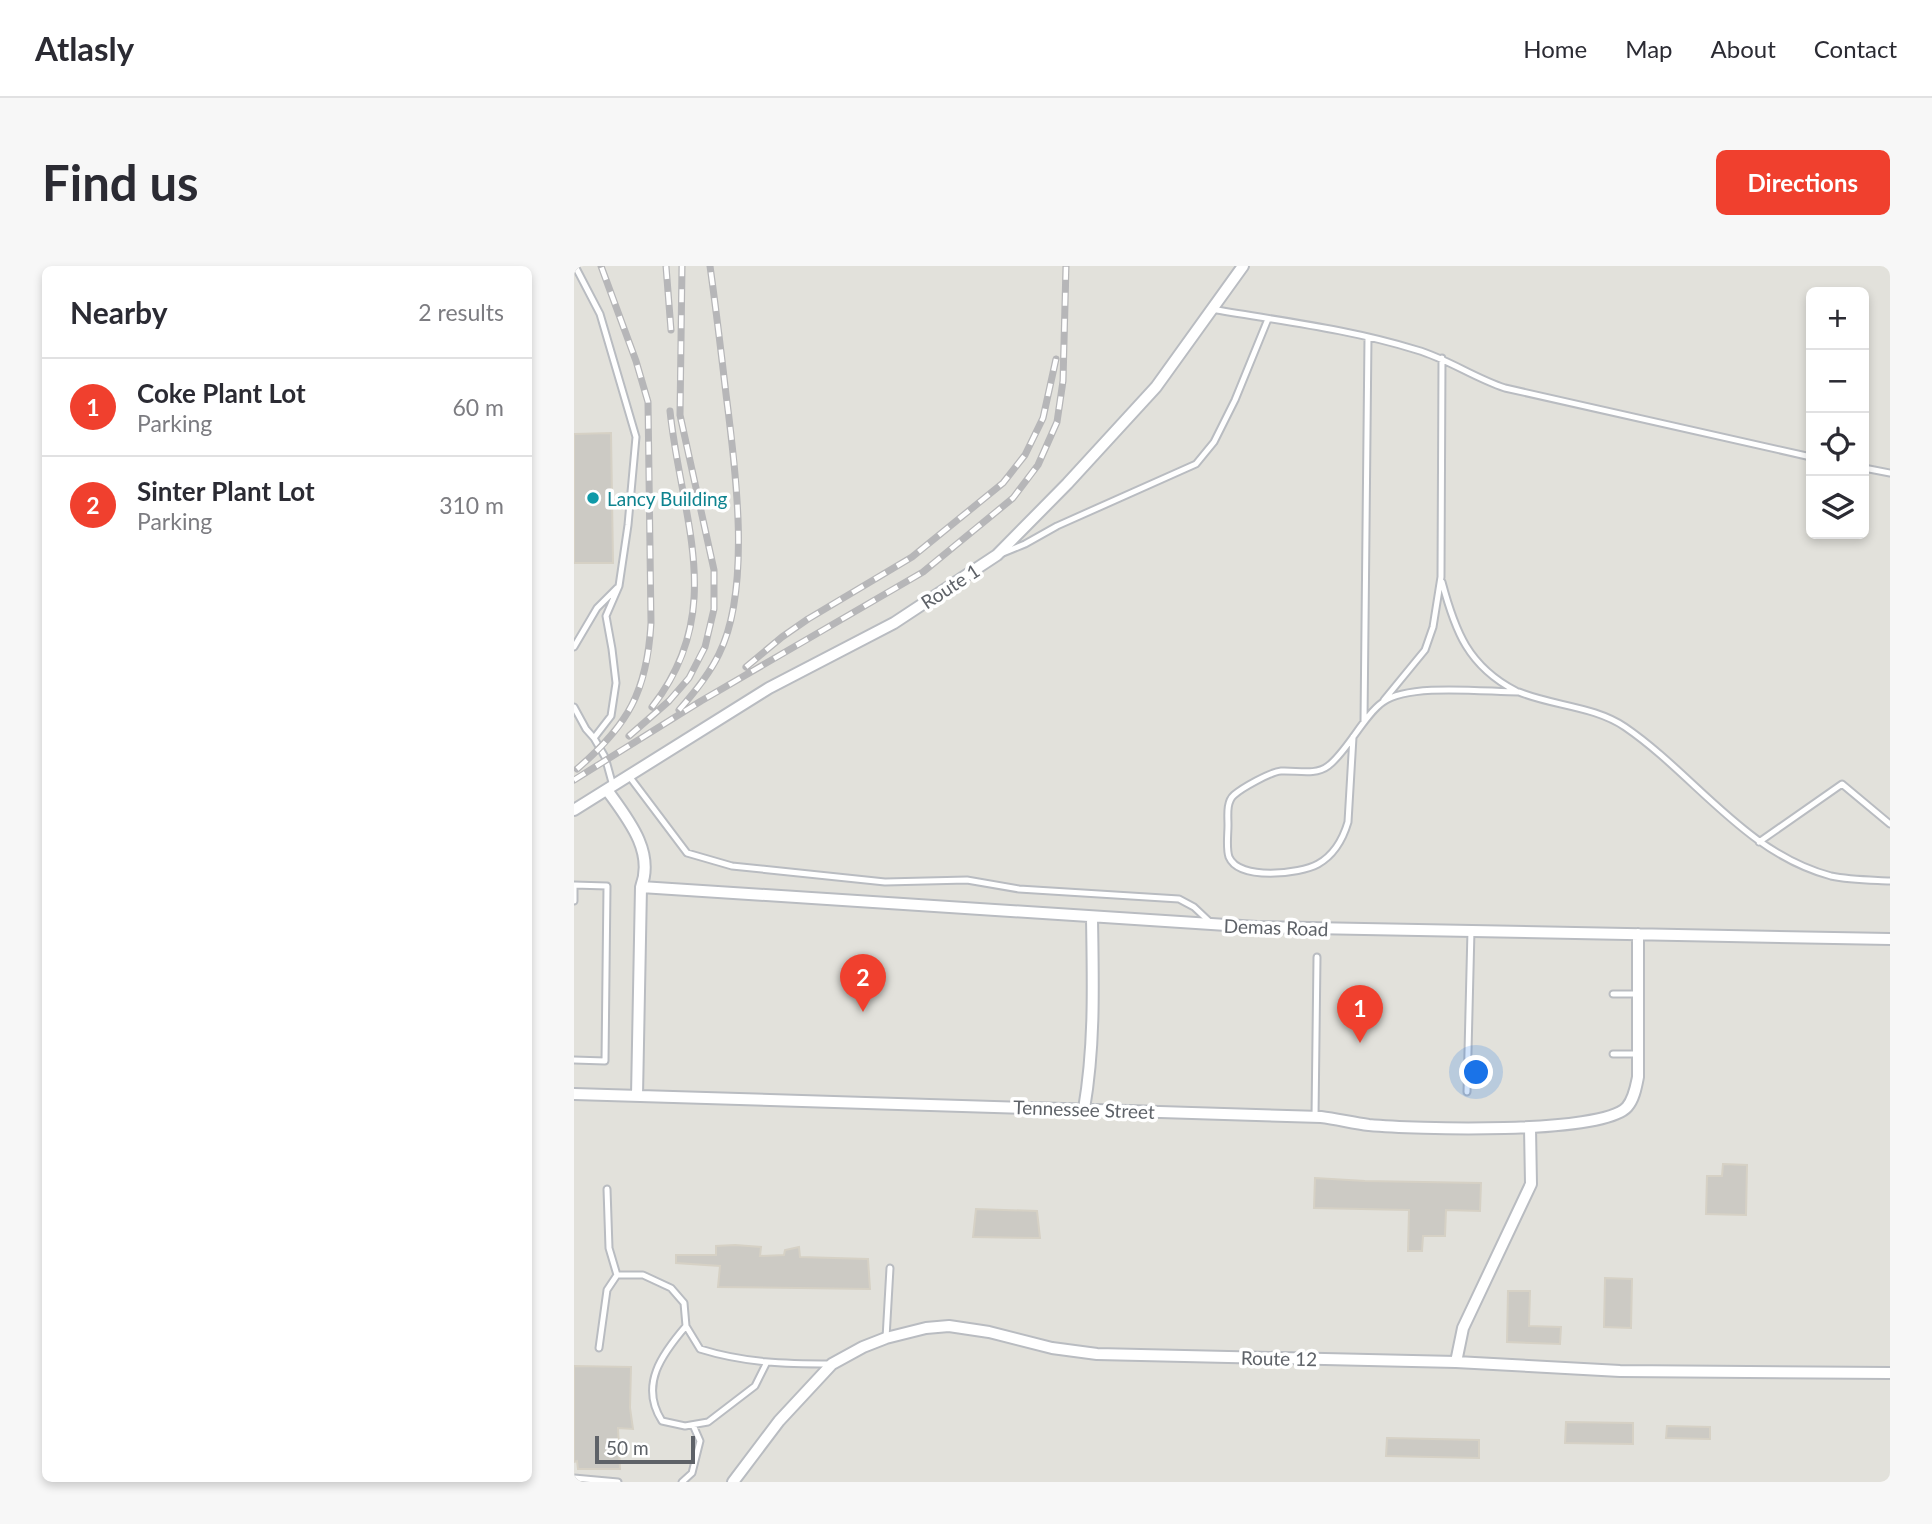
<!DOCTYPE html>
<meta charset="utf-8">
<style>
:root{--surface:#fff;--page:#f7f7f7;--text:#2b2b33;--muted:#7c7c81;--line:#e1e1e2;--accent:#f0402e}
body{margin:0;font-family:Lato,sans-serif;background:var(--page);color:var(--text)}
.controls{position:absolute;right:21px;top:21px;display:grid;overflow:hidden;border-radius:10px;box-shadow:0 4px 10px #0003}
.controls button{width:63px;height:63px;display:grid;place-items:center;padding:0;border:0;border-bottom:2px solid var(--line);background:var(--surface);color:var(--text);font:35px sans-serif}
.scale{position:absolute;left:21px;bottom:18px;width:100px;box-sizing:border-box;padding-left:7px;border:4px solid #5e6268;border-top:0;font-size:19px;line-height:24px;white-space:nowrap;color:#5e6268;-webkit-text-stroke:5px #fff;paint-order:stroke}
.you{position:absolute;left:903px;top:807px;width:24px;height:24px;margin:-18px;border:5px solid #fff;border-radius:50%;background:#1a73e8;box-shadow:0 0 0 10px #1a73e833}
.badge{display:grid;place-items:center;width:46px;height:46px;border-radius:50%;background:var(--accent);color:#fff;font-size:23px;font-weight:700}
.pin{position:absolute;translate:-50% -58px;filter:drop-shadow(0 2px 4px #0008)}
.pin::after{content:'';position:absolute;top:37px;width:24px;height:21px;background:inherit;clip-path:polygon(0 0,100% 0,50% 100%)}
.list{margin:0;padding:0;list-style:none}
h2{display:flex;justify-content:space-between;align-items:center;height:91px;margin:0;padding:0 28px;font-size:30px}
h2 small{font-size:23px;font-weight:400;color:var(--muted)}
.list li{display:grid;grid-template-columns:46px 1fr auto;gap:21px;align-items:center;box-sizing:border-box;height:98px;padding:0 28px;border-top:2px solid var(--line)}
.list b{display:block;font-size:26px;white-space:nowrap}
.list p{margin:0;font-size:23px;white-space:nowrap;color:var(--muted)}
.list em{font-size:23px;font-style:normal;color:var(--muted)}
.icon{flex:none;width:38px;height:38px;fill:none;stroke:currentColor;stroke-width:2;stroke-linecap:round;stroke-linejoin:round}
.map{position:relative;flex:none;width:1316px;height:1216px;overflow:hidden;border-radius:10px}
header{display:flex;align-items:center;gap:42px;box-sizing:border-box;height:98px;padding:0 35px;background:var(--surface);border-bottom:2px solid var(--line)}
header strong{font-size:33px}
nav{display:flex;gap:38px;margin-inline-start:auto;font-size:24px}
.intro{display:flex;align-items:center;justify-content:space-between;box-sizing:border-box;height:168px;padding:0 42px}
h1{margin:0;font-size:49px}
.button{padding:18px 32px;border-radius:10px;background:var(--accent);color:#fff;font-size:24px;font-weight:700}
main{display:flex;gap:42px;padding:0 42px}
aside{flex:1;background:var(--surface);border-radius:10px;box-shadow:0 4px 10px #0003}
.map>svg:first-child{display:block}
</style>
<header>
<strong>Atlasly</strong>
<nav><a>Home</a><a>Map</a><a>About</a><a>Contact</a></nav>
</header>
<div class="intro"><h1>Find us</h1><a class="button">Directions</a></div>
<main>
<aside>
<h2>Nearby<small>2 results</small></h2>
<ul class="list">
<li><span class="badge">1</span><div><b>Coke Plant Lot</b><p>Parking</p></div><em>60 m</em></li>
<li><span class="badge">2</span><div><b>Sinter Plant Lot</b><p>Parking</p></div><em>310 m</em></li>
</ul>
</aside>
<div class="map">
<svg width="1316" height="1216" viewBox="0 0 1316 1216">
<rect width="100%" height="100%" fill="#f1efe7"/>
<path fill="#e2e1db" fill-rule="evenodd" d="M0,0h1316v1216h-1316zM1237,26h53v242h-53z"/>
<path fill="#cccac4" stroke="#d6d1c5" stroke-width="2" d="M37,167l2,130h-39v-129z
M1149,898l24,1 -1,50 -40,-1 1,-38h15z
M741,912l50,3 116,2 -1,28 -34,-1 -1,26h-22l-1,15h-14l1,-41 -95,-2z
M402,943l61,2 3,27 -67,-1z
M161,979l26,2 -1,9 24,-1 1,-5 14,-3 1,10 68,2 2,30 -152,-2 2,-21 -44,-3v-8h40v-9z
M1031,1012l27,1 -1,49 -27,-1z
M934,1025h22l-1,35 32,1 -1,17 -53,-2z
M0,1100l57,1 -1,41 3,21 -15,-1 2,41h-42l-1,-8 -3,1z
M992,1156l67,1v21l-68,-1z
M1093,1160l43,1v12l-44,-1z
M813,1172l92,2v18l-93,-2z"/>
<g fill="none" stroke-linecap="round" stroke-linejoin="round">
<g stroke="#b9bcc1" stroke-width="9">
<path id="lane" d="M1,0l25,48 36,123 -8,88 -9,61 -13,30 6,33 4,34 -5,33 -17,22 11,19 8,29
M637,43c69,12 139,20 206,41 31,9 57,28 88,38l306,69
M1290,202l26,5
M429,287l22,-9 32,-18 139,-62 18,-22 21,-42 33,-81
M868,316c13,49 26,84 74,109
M0,381l23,-39 20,-20
M810,434l41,-50 8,-23 8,-50 1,-219
M0,441l12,22 8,9
M790,456l4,-385
M779,471l-5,85c-5,17 -14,33 -30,42 -18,10 -79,17 -89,-7 -3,-9 -1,-22 -1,-32 0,-9 -2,-23 6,-30 8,-7 36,-23 47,-24 15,-1 34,5 47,-5 19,-14 36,-51 55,-64 27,-19 102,-10 136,-10 34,14 75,14 106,35 70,48 120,126 206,149 19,4 40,4 59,5
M55,510l58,77 45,13 153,16 82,-2 52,9 160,10 15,8 17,16
M1185,576l83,-58 48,40
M0,619l33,1 -2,175 -31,-1
M0,635v-16
M1039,728h25
M1039,788h25
M893,826l4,-162
M741,851l2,-160
M33,923l2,59 8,27
M112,1060c-24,28 -47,59 -24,95l23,5 23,-4 47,-36 12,-24
M312,1072l4,-70
M25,1082l8,-58 10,-15h26l28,13 13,15 2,23 14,23c45,14 85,15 132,15
M0,1212l44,4
M108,1216l10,-9 8,-32 -7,-16"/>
</g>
<g stroke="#b9bcc1" stroke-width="14">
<path id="street" d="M33,524c20,28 48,61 34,97
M0,544l195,-122 125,-65 103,-68 70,-71 89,-97 87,-121
M0,828l747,23c16,2 32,6 48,8 42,4 233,10 258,-18 7,-8 9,-20 11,-30v-143
M63,830l4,-209 616,40 633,12
M510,843c11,-64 9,-127 8,-191
M882,1096l7,-34 68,-144 -1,-56
M159,1216l46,-61 53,-57 31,-17 23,-9 40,-10 23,-2 40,6 63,16 45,6 359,8 164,9 270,2"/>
</g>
<use href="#lane" stroke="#fff" stroke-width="5"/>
<use href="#street" stroke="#fff" stroke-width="10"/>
<g stroke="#b6b6b8" stroke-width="7">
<path id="rail" d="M92,0l5,64
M172,401l36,-30 26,-18 104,-62 91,-74 22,-28 18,-37 13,-59
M78,441c76,-97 29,-189 18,-296
M105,444c15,-17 30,-35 40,-56 33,-66 16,-189 7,-260 -5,-43 -10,-85 -16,-128
M55,470l40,-35 20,-23 16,-31 9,-38v-39l-34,-155 2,-149
M3,503c51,-44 70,-77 74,-146l-3,-221 -12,-41 -35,-95
M0,514l127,-79 222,-129 90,-74 25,-33 19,-43 6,-41 3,-115"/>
</g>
<use href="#rail" stroke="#fff" stroke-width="4.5" stroke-dasharray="13" stroke-linecap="butt"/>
</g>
<circle fill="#0f9aa8" stroke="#fff" stroke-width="2.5" cx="19" cy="232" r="7"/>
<g text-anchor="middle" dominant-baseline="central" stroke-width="7" stroke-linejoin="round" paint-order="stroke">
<g font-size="19" fill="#0d838f" stroke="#fff" text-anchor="start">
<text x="33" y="232">Lancy Building</text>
</g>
<g font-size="19" fill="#5e6268" stroke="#fff">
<text transform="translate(376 320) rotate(-33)">Route 1</text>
<text transform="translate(702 661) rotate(2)">Demas Road</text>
<text transform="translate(510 843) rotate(2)">Tennessee Street</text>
<text transform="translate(705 1092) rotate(1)">Route 12</text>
</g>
</g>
</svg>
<div class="controls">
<button>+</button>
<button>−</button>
<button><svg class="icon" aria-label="locate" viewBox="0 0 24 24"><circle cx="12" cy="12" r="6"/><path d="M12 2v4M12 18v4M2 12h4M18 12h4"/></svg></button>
<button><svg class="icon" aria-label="layers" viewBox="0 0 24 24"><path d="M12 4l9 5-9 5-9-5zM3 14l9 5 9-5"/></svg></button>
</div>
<div class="scale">50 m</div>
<div class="you"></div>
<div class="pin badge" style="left:786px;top:777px">1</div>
<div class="pin badge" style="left:289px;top:746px">2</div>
</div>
</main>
